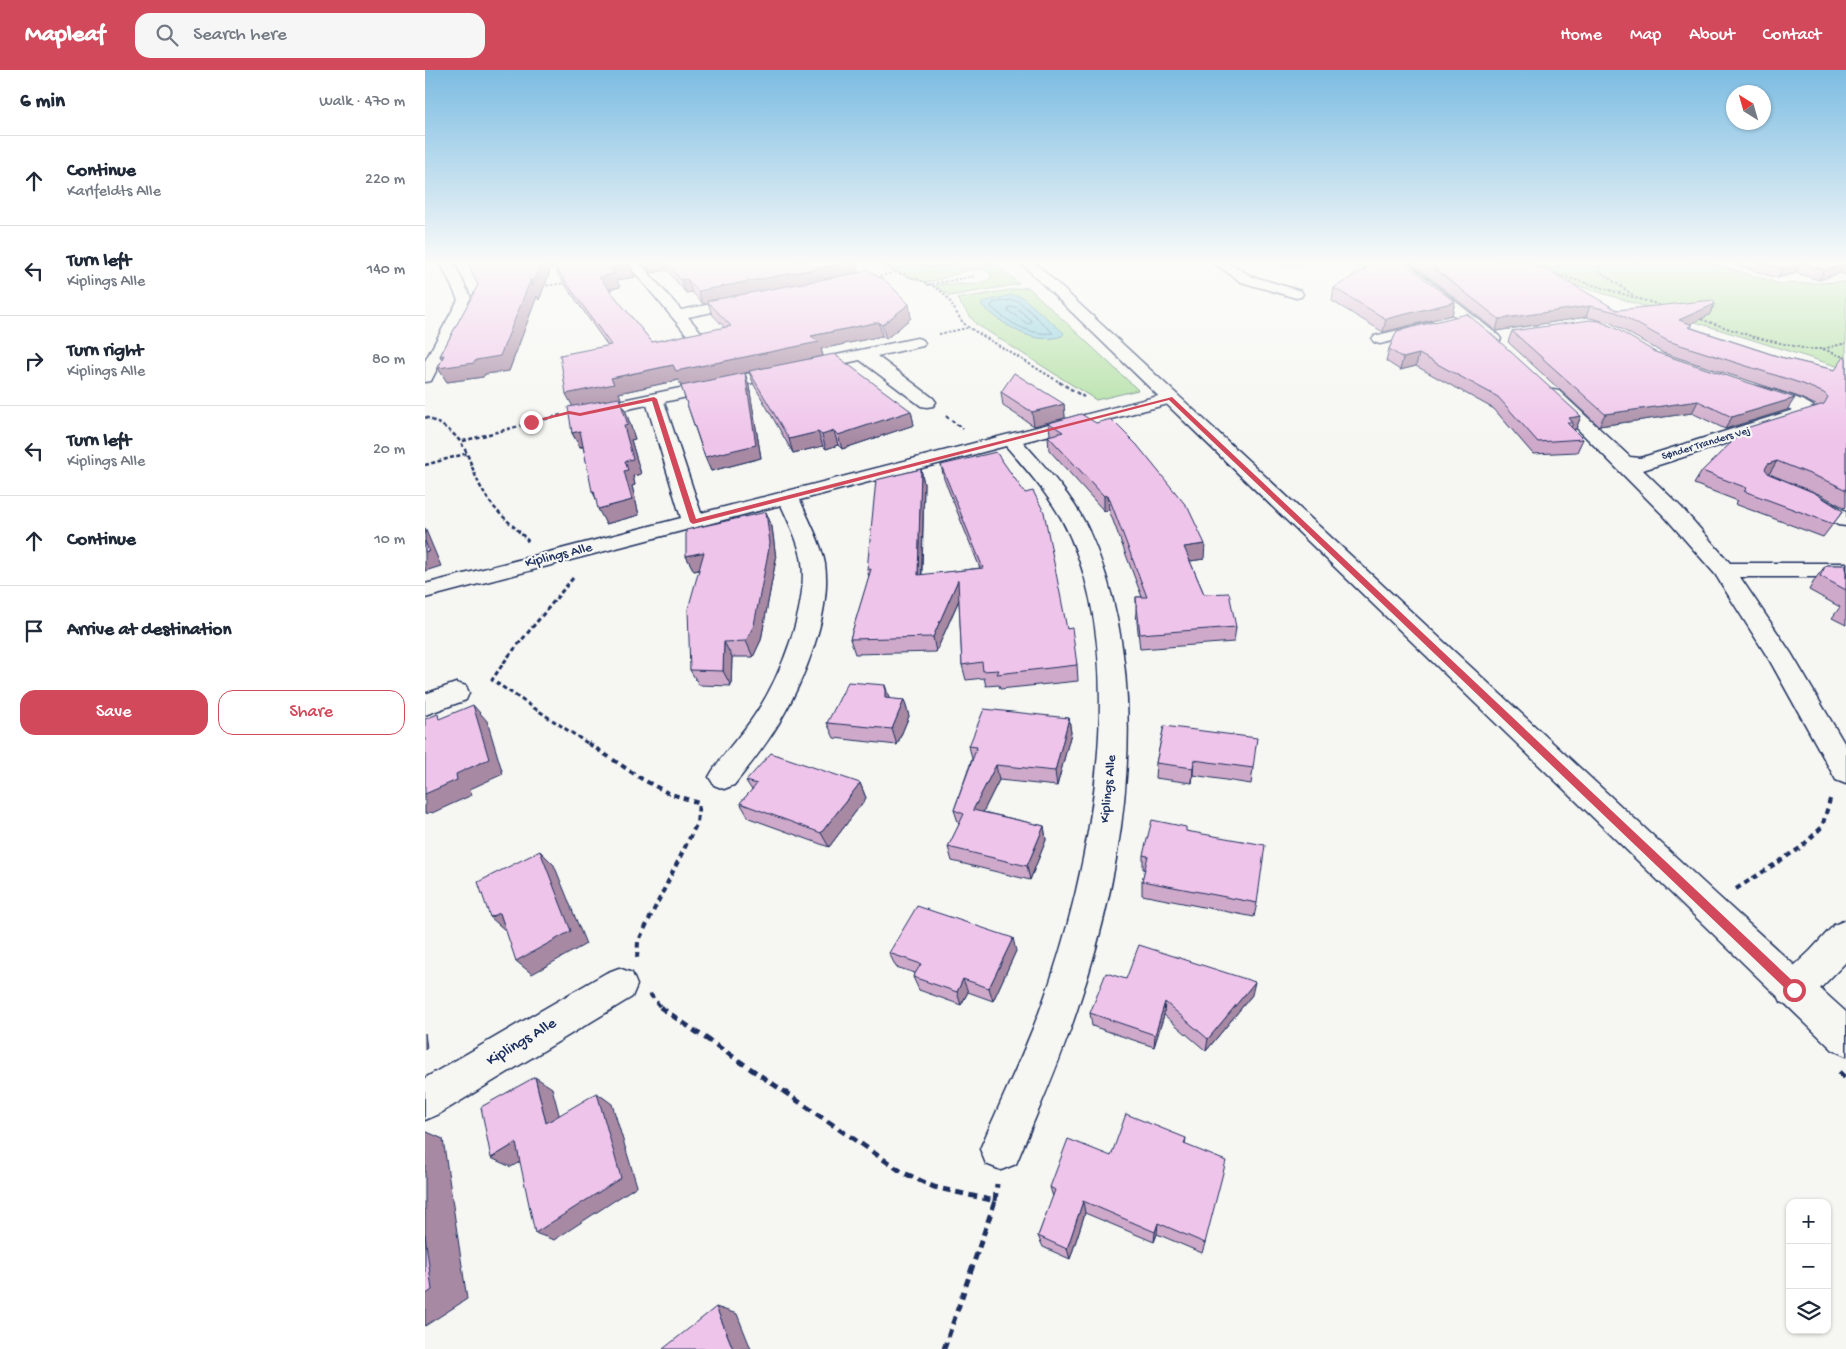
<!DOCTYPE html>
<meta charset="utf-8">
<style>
:root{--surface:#fff;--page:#f6f6f7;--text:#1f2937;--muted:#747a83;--line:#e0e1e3;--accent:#d1495b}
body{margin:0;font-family:"Gochi Hand",sans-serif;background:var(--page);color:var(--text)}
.controls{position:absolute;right:15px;bottom:15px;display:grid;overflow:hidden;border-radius:10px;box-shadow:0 1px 4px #0004}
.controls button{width:45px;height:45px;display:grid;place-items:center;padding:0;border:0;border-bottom:1px solid var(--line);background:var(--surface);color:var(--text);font:25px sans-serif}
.compass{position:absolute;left:1301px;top:15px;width:45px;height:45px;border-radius:50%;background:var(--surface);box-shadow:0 1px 4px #0004;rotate:323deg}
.stop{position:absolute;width:15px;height:15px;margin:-11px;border:4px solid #d1495b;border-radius:50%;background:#fff}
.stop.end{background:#d1495b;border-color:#fff;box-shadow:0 1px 5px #0008}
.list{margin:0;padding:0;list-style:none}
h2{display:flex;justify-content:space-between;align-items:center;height:65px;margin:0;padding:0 20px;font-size:21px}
h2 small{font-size:16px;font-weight:400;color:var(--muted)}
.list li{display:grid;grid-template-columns:32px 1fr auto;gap:15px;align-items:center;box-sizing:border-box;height:90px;padding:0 20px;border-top:1px solid var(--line)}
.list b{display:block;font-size:19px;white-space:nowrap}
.list p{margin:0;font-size:16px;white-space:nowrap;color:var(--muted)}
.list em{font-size:16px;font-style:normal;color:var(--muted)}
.actions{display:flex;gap:10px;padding:15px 20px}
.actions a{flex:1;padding:11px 0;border:1px solid var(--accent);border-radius:15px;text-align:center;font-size:18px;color:var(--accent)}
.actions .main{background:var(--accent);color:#fff}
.icon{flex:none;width:28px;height:28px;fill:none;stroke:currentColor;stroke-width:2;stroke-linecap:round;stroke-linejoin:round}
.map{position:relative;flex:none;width:1421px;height:1279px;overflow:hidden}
header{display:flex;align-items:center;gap:30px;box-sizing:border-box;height:70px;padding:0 25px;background:var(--accent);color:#fff}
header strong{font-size:24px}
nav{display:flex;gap:28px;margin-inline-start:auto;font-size:18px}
.search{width:350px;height:45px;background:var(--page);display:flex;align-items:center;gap:12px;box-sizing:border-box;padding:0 18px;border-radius:15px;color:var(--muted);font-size:19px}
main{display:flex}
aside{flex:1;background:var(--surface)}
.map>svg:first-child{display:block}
</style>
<header>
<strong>Mapleaf</strong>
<div class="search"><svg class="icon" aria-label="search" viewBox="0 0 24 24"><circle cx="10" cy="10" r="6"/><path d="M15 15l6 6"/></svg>Search here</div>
<nav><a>Home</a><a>Map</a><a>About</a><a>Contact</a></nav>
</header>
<main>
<aside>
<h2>6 min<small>Walk · 470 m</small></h2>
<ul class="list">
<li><svg class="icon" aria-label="ahead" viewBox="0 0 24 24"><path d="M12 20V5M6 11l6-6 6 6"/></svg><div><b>Continue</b><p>Karlfeldts Alle</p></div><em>220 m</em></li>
<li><svg class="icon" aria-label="left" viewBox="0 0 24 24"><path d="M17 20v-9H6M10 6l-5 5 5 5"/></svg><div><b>Turn left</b><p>Kiplings Alle</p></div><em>140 m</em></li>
<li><svg class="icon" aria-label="right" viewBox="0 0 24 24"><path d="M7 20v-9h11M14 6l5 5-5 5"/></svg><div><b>Turn right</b><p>Kiplings Alle</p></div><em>80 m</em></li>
<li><svg class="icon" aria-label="left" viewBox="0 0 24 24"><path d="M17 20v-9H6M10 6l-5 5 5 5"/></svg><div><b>Turn left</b><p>Kiplings Alle</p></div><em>20 m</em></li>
<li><svg class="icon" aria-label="ahead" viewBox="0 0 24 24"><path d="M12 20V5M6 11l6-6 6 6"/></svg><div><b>Continue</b></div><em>10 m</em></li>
<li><svg class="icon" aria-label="arrive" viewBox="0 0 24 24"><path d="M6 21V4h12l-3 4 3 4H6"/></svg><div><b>Arrive at destination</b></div></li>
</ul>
<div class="actions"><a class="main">Save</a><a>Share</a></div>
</aside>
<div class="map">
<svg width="1421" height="1279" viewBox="0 0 1421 1279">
<rect width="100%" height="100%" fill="#f6f6f2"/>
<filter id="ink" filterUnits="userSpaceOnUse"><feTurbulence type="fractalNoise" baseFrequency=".02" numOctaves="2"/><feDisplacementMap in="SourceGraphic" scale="10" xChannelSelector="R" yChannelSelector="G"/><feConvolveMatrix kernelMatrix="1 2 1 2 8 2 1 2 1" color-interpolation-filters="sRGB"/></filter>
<g filter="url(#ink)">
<path fill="#adde9e" stroke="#64867e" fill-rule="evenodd" d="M455,191h40v2l10,4 39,-6h24l26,23 -69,12 -15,-10c19,-6 40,4 56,-8v-4c-18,-16 -47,11 -68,7 -15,-3 -32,-11 -43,-20z
M1074,191h206l75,23 66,-2v87z
M603,217l110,103 -42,10 -120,-76 -19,-25zM556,235l81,31c-31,10 -58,-12 -81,-31z"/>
<path fill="#7bc9da" stroke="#558ba8" d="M586,225l10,1 43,37 -2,3c-31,10 -58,-12 -81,-31l2,-3z"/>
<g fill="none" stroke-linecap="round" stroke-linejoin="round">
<path stroke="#416d90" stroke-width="1" d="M586,230l8,1 34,32c-23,3 -45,-11 -62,-26l2,-4z
M584,237h7l15,13v3l-3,1 -20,-13z"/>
<g stroke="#1b2f5e" stroke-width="3">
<path id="minor" d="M15,191h13l19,39 -39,77 -2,4 -6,1v-21l33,-61z
M200,191h13l43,49 66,-13 5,1 2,3 -2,3 -5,1 -59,12 19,22 -2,3h-12z
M786,191h15l25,15 50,15 2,3 -2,3 -5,1 -55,-16z
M970,191h12l4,5 88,70 2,3 -2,3h-12l-86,-70z
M1007,252l5,2 3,3 -3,3 -57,14 -6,-2 -2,-3 2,-3z
M492,268l6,2 2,3 -2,3 -46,10 56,42 3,4 -3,4 -6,1 -6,-1 -61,-46 -196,42 37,111 469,-120 6,1 3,4 -3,4 -153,40c24,27 51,56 66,89 66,146 38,332 -12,479 -17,52 -40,103 -61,154l-15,6 -15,-6 -6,-15c20,-46 42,-91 60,-139 51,-136 94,-357 21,-492 -15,-26 -35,-49 -55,-72l-206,54c9,21 21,42 25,64 7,49 -21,117 -46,159 -13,22 -29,42 -45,62l-10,4 -10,-4 -5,-8c12,-22 31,-40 45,-61 26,-37 54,-109 48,-154 -3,-20 -13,-39 -21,-57l-356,93v-14l256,-66 -34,-113 -61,13 -6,-1 -3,-4 3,-4z
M1331,316c14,3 54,13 62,25l-3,4 -172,55 38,37 49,56h116v14h-106l51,76 55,93v38l-10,-4 -66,-119 -55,-87 -50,-57 -121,-122 3,-4 6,-1 6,1 71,66 10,1 153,-48 -43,-15 -3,-4 3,-4z
M1382,422l7,2 32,17v15l-8,-1 -38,-23 -3,-4 3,-4z
M31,613l10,3 3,7 -3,7 -41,15v-21z
M1421,850v42l-39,40 -13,6 -13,-6 -5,-12 5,-12 29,-27 24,-26z
M194,898l13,5 5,12 -5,12 -193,117 -14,6v-42l181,-105z"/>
</g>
<g stroke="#1b2f5e" stroke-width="3">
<path id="tertiary" d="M594,191h14l685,635 128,116v44l-13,-6z"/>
</g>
<path stroke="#1b2f5e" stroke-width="2" stroke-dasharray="2.5 2" stroke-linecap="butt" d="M450,191c19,15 45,15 64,29 14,9 16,27 29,37l93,56
M898,191l43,7
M1176,191l-2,10 34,24
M856,196l39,-5
M1124,202l114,34
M450,207l18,-4
M502,215l48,-9
M117,216l25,-3
M1272,248l57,19 53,12h16l23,9
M514,264l28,-6
M1398,279l23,-6"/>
<path stroke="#1b2f5e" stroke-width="2.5" stroke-dasharray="4 2.5" stroke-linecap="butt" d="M634,312l25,15
M521,346l17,13
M0,347c53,22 37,47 65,85 11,15 26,25 38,39
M38,371l98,-26
M0,395l43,-12"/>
<path stroke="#1b2f5e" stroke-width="3" stroke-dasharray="4.5 3" stroke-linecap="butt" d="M102,470l1,1
M148,508l-66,80 -15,22 98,65"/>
<path stroke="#1b2f5e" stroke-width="4" stroke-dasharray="5.5 4.5" stroke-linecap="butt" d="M163,673l54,36 26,14 31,10 -2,20 -59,119 -1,16
M1311,819l64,-41 22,-21 9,-31
M225,924l12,15"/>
<path stroke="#1b2f5e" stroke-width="5" stroke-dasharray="8 5.5" stroke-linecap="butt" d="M235,937l242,165 32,15 61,14 -51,148
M1414,1002l7,7
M570,1131l2,-17"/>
<use href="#minor" fill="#f6f6f2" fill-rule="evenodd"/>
<use href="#tertiary" fill="#f6f6f2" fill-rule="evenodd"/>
</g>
<path fill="#cea9c9" stroke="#1b2f5e" d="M42,191h160l8,16 -18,3 3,7 -11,3 43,52 73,-14 -13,-14 -4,-11 -5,1 -11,-12 -6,1 -19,-23 -16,3 -11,-12h216l3,11 52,46 -25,21 -4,-3 -61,13 2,7 88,55 3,14 -72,24 -4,-4 -12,4 -3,-3 -30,7 -39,-68 -5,-13 -4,1 4,13 12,72 -50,13 -6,-14 -26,-77 -60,13 2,6h-2l7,13 9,27 -4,1 10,34 -8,2 2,9 -3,1 7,29 -33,9 -10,-25 -13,-52h-3l-8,-14v-27l36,-60 -56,-80 -13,34 -2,-4 -28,75 -24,3 -2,3 -36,5 -9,-14 4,-9 -2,-3 38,-71z
M984,191h110l98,49 98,-6 -6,11 -19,9 2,4 88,29 55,13 11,-12v149l-1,1 -24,-13 -52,-21 74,37 -20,26 -88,-33 3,-3 -44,-17 8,-13 115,-65 -1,-1 -20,-9 -133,-43 -52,-30 -25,-6 -90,14z
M1299,191h122v14l-6,-2 -21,7 -23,-7 -19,5z
M909,218l121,14 -3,13 -69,17 -51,-31z
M972,261l184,85 -5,13 -2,1 9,9 -6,13 -44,2 -39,-45 -78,-43 -16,4 -14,-9 3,-12z
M1087,261l143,21 132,58 -62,19 -33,-16 -93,13 -91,-84z
M576,322l63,12 1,14 -31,8 -31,-20z
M656,344l123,145 -14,2 14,33 32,33 -2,15 -94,7 -4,-36v-16h6l-33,-87 -5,1 -55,-61 -1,-14 2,-1 -1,-12z
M516,395l126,164 10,36 1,16 -78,8 -1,-4 -13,1 -2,-8 -18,2 -4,-15 -3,-65 -23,52 -81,2 -5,-15 19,-62 -2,-7 54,-101 3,15 -2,91 58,-7 -36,-89z
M341,442l6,15 4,32 -15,81 -8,17h-21l-1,29 -32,-1 -9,-15 9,-100 -5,1 -8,-15z
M1401,495h20v60l-14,-7 8,-11 -31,-17 6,-11z
M460,615l4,14 15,1 5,16 -12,29 -63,-7 -7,-15z
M644,648l2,15 -14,53 -58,-6 -16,32 61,14 2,14 -16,40 -78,-19 -4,-14 11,-22 -5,-15 18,-51 -3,-13z
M739,656l89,42 -2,16 -58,-9 -1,8 -37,-5 1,-15z
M321,711l114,2 6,15 -37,49 -80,-29 -9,-15 12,-13z
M761,761l71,72 -3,14 -112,-22v-14l3,-12h-2v-14z
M591,881l-23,50 -25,-9 -7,13 -42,-15 -6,-13 2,-4 -19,-6 -7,-14z
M701,909l126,16 -46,56 -42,-36 -10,32 -62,-21 -2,-13z
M761,1068l-1,7 20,98 -3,10 -45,-19 -3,8 -69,-29 -15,46 -27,-12 -5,-11 15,-39 -3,-10 61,-31z"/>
<path fill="#a789a4" stroke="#1b2f5e" d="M117,191h7l3,5 -13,34 -2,-4 -28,75 -24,3 -2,3 -36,5 -9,-14 9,-2 -7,-10 4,-1 32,5 55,-81z
M221,191h17l4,9 -16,3z
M431,191l3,13 -152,27 1,2 -5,1 -5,-13z
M1376,193l-5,10 -19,5 6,-9z
M204,194l6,13 -18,3 3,7 -15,3 -6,-13 11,-9z
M1420,194l-5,9 -21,7 5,-10z
M262,209l5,13 -6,1 -5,-13z
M1030,232l-3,13 -69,17 3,-13z
M484,234l2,14 -25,21 -4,-14z
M1290,234l-6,11 -35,17 5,-12z
M1165,236l-4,11 -90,14 3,-12z
M454,252l3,14 -61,13 2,7 -78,17 4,13 12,72 -50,13 -6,-14 -26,-77 -60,13 2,6h-2l7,13 9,27 -4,1 10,34 -8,2 2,9 -3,1 7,29 -33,9 -8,-15 34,-9 -58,-91 -8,-15 45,-16z
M994,284l-3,12 -16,4 3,-12z
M1370,328l-8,12 -62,19 7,-12z
M1273,331l-6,12 -93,13 6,-12z
M639,334l1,14 -31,8 -2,-14z
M486,341l3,14 -72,24 -4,-14z
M1156,346l-5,13 -6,1 3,-7 -4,-5z
M155,361l7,14 -7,2 -8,-14z
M409,361l4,14 -12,4 -4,-14z
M393,362l5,14 -30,7 -4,-14z
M1352,391l-8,13 -10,3 9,-13z
M496,399l3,15 -3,106 -3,-15z
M167,421h2l6,15z
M683,425l1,15 -5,1v-15z
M341,442l6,15 4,32 -15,81 -8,17 -7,-16z
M0,458l16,38 -16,5z
M780,474l-1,15 -20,3v-15z
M279,482l8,15 -18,4 -8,-15z
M533,510l3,15 -25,57 -3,-15z
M299,572l8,15 -1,29 -8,-15z
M460,615l5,16 -5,-3z
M479,630l5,16 -12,29 -5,-16z
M48,635l14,16 16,53 -33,15 2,6 -40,18 -1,-1 -6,2v-20l31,-20z
M644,648l2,15 -14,53 -2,-15z
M769,690l-1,15 -1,8 1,-15z
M571,695l3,15 -22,44 -4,-14z
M435,713l6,15 -37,49 -8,-14z
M619,756l2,14 -16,40 -3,-14z
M115,781l14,14 32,79 -54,30 -16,-13z
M75,843l6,18 -16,-14z
M588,868l3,13 -23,50 -4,-13z
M538,909l5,13 -7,13 -4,-13z
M830,912l-3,13 -46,56 2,-12z
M740,932l-1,13 -10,32 1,-12z
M0,963l2,15 -2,2z
M110,1007l17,11 12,45 -18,-10z
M172,1023l15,11 25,82 -83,54 -19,-7z
M0,1061l18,8 24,160 -42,27z
M91,1073l19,10 -24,14 -20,-9z
M658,1131l2,12 -15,46 -3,-10z
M733,1153l-1,11 -3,8 1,-10z
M291,1237l21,7 14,35h-18z"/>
<path fill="#efc4ea" stroke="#1b2f5e" d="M42,191h75l-10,26 -1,-8 -31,77 -24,4 -2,3 -36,5 6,-13 -4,1 38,-71z
M126,191h76l2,3 -19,4 4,6 -15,3 53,65 79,-16 -24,-25 155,-29 5,-3 13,9h3l26,26 -27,21 -3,-3 -68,14 8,6 -143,29 -3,-6 -62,13 3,6 -48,10 -6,-39 51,-10z
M240,191h191l-158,30 -11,-12 -6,1z
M953,191h24l53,41 -69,17 -52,-31z
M1000,191h94l29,9 69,40 96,-10 2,4 -36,16 14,5 -5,2 92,30 55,13 9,-13 2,1v132l-16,-8 -53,-21 -9,3 -3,5 4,5 46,19 28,18 -10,13 -89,-33 3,-3 -45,-17 44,-43 78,-24 4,-7 -4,-4 -21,-9 -135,-43 -52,-29 -26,-6 -91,13z
M1332,191h89v3l-22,6 -23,-7 -18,6z
M1042,244l21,17 93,85 -12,2 4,5h-6l16,16 -45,3 -40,-45 -79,-43 -16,4 -14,-9 8,-18z
M1165,250l9,1 16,7 40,24 140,46 -63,19 -34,-16 -93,13 -93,-83z
M409,284l77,57 -73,24 -4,-4 -12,4 -4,-3 -29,7 -40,-68z
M320,303l11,72 -51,12 -24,-71z
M589,303l50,31 -32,8 -31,-20z
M194,328l9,27 -4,1 9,33 -8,2 3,9 -4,1 8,29 -34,9 -4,-18h-2l-12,-60 -8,2 -4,-26z
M656,344l15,9 15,-4 26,26 51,63 17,36 -21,3 20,47 25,-1 7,34 -96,7 -4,-37h11l-39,-102 -4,1 -56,-60 15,-4 -14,-9z
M571,382l29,41 8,-2 11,21 23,117 5,-1 5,37 -80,9 2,-4 -16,1 -1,-9 -20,3 -4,-85 -25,57 -83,2 21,-70 -4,1 9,-90 45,-11 -3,106 65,-7 -42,-103z
M341,442l4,31 -16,82 -8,16 -22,1 -1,29 -33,-1 -2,-61 16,-57 -18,4v-26z
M0,471l4,10 -4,1z
M1401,495h20v25l-26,-14z
M423,612l37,3v13l19,2 -12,29 -65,-6z
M48,635l16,54 -33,15 1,6 -32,14v-75l13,-5 1,5z
M559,639l85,9 -14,53 -59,-6 -23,45 71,16 -17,40 -79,-19 16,-33 -10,-4 23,-63 -8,-1z
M739,656l93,12 -4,30 -59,-8 -1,8 -37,-5z
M346,683l89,30 -39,50 -81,-30 17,-19 -11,-3z
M727,750l34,7v4l79,14 -8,58 -115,-22 6,-25 -5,-1z
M115,781l31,80 -55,30 -16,-48 -10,4 -12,-35z
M492,836l96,32 -24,50 -26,-9 -6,13 -44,-15 8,-13 -32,-11z
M714,875l116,37 -47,57 -43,-37 -10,33 -65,-22 16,-40 20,6z
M110,1007l11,46 51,-30 24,85 -86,55 -19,-90 -25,15 -10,-51z
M701,1044l60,24 -2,6 42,17 -21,82 -47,-20 -3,9 -72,-31 -16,48 -29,-13 17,-46 -5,-3 18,-48 43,17z
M0,1164l7,56 -7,5z
M291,1237l17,42h-70z"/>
</g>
<linearGradient id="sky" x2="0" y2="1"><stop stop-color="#7cbce2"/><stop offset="0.52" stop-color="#fbfbf9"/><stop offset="1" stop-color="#fbfbf9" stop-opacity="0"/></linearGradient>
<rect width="1421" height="370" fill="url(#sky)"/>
<path fill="#d1495b" d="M229,327l3,2 39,120 476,-122 626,589 2,4 -2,3 -4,2 -4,-2 -621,-593 -476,124 -3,-2 -38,-121 -72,15 -11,-2 -38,9 -3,-1 41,-11 11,2z"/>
<g text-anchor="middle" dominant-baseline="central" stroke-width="4.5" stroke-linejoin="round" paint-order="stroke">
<g font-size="11" fill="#1b2f5e" stroke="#f6f6f2">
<text transform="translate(1281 374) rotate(-17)">Sønder Tranders Vej</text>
</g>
<g font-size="14" fill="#1b2f5e" stroke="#f6f6f2">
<text transform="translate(134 486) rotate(-14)">Kiplings Alle</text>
<text transform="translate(684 719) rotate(-84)">Kiplings Alle</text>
</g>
<g font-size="16" fill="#1b2f5e" stroke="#f6f6f2">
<text transform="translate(97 973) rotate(-31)">Kiplings Alle</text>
</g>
</g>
</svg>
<div class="controls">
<button>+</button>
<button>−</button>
<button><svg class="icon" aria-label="layers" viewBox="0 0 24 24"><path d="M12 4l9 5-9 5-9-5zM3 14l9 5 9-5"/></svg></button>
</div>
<svg class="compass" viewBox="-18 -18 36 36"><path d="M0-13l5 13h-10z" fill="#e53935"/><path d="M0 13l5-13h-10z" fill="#747a83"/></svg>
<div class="stop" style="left:1369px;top:920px"></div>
<div class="stop end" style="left:106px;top:352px"></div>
</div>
</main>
